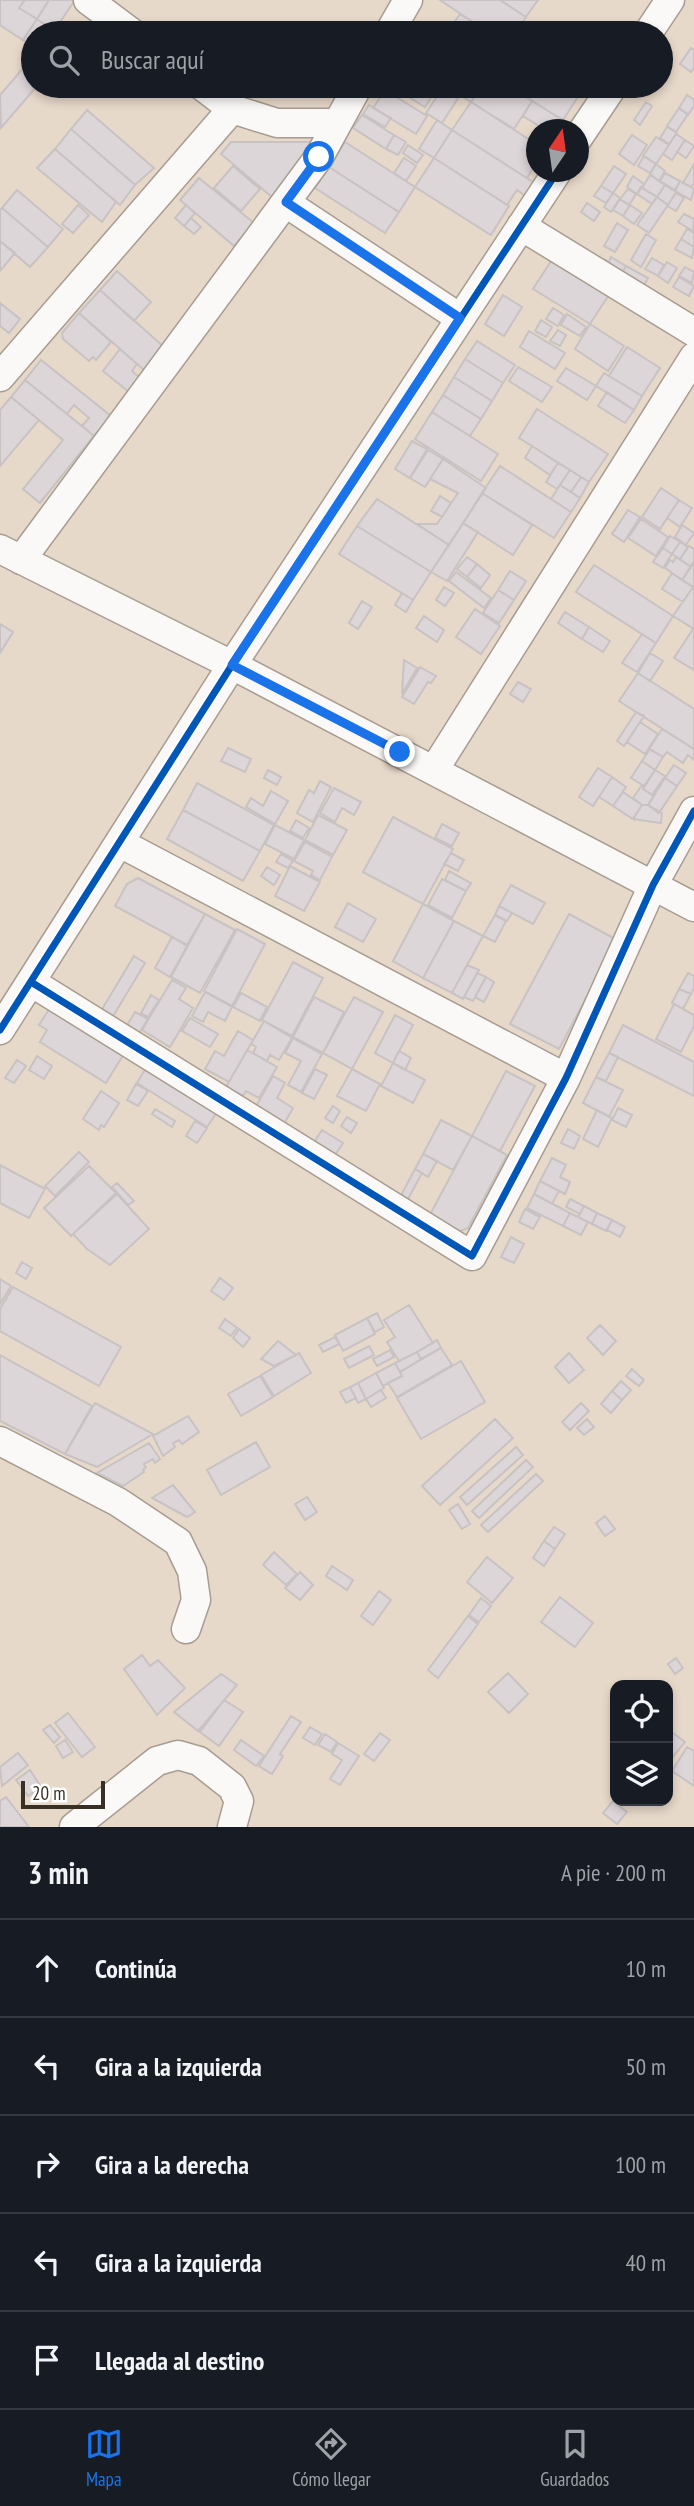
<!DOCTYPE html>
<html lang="es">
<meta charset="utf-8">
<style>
:root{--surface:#171b24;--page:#20242c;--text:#f1f3f6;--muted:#9ea1a6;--line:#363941;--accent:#1a73e8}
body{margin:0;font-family:"PT Sans Narrow",sans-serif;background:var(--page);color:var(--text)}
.controls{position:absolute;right:21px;bottom:21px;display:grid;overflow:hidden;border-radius:14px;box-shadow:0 4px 10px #0003}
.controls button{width:63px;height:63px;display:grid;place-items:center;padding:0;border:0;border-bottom:2px solid var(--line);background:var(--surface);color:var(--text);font:35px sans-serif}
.compass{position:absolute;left:526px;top:119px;width:63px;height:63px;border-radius:50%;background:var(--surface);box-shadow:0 4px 10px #0003;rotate:13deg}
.scale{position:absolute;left:21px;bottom:18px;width:84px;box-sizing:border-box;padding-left:7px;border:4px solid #393025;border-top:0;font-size:19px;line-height:24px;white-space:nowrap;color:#393025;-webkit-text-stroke:5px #fff;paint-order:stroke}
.stop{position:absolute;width:21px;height:21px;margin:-16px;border:5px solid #1a73e8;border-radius:50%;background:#fff}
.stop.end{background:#1a73e8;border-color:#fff;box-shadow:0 2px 7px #0008}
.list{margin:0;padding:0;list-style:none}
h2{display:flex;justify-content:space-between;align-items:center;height:91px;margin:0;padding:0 28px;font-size:30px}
h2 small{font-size:23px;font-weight:400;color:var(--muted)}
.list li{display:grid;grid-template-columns:46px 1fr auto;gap:21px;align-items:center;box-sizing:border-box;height:98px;padding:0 28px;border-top:2px solid var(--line)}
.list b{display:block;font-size:26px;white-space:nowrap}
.list em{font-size:23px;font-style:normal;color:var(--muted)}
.icon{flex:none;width:38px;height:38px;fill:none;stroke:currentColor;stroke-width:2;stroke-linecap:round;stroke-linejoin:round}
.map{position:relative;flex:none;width:694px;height:1827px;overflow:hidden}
.search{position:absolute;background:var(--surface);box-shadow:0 4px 10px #0003;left:21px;right:21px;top:21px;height:77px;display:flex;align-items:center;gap:18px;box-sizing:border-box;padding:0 24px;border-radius:38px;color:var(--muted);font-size:26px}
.sheet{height:581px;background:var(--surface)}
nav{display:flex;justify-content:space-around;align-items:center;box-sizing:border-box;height:98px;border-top:2px solid var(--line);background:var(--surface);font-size:19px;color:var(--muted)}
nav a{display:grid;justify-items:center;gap:4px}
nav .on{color:var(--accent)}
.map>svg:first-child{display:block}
</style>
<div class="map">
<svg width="694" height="1827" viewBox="0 0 694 1827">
<rect width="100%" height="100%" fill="#e7d9ca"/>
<path fill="#ddd6d9" stroke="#c8c2c2" stroke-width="2" d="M0,0h25l-6,8 18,11 -14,21 -23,-15z
M25,0h24l-12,19 -18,-11z
M49,0h26l-21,31 -17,-12z
M440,0h60l26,17 -11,16h-26z
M500,0h38l-12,17z
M460,14l11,7 -7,12h-32l7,-10 10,7z
M37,19l17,12 -2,2h-19v14l-10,-7z
M691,48l3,2v18l-3,4 -11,-8z
M25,66l8,7v13h4l-36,42 -1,-33z
M391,86h47l-13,21z
M444,86l16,9 -18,28 -16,-10z
M446,86h35l-10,16z
M481,86h28l23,15 -18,28 -43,-27z
M526,86h45l10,6 -18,28 -42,-26z
M385,90l42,26 -11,18 -43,-26z
M687,95l7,5v6l-6,9 -9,-7z
M532,101l31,19 -6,10h-12l-22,-14z
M471,102l65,42v19l-9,15 -75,-48z
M646,102l6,4 -12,19 -6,-5z
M369,105l22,13 -6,9 -22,-13z
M679,108l9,6 -12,18 -9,-6z
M87,110l67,58 -19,17 -64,-56z
M362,115l32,20 -8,14 -33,-21z
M437,120l15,10 -18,28 -15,-9z
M667,127l10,6 -8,11 -9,-6z
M71,129l64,56 -15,20 -65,-56z
M452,130l84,54 -9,13 -10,-7 -10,15 -73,-47z
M676,134l9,6 -13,20 -9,-6z
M394,135l12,7 -8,13 -12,-6z
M632,135l15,10 -13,20 -15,-11z
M656,137l13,8 -13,19 -13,-8z
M685,140l9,6 -8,12 -9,-6z
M231,142h81l2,2 -42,53 -51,-43z
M345,142l70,45 -16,25 -70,-45z
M408,145l15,10 -6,8 -14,-10z
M55,149l61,53 -14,20 -65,-54z
M644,156l12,8 -6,9 -12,-7z
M404,158l12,8 -10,15 -12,-8z
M434,158l75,48 -18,29 -76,-48z
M656,164l9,7 -6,10 -9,-7z
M694,164v19l-3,4 -8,-4z
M233,166l27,23 -19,22 -27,-23z
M614,166l12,8 -13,19 -12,-7z
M329,167l70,45 -14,21 -70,-45z
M665,173l15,8 -5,9 -15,-9z
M650,175l15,10 -8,12 -15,-9z
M633,176l11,8 -7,10 -10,-7z
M199,178l55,45 -20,23 -54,-46z
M680,181l14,8 -3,11 -16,-9z
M665,185l11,7 -8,13 -11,-8z
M601,186l12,7 -7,10 -12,-7z
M641,187l16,10 -5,7 -15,-10z
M628,189l8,5 -7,11 -9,-6z
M17,190l46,39 -15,18 -46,-39z
M613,193l7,5 -9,14 -7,-5z
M676,193l8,5 -8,13 -9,-5z
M657,197l11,8 -19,28 -12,-8z
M620,199l10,6 -7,11 -10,-6z
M587,203l13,9 -6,9 -13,-9z
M78,205l11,10 -16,18 -11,-9z
M186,205l9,8 -11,13 -9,-8z
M630,205l12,8 -8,11 -11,-8z
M2,208l46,39 -18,20 -30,-26v-31z
M684,214l10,5 -1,12 -15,-9z
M191,218l10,9 -7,7 -10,-8z
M617,223l11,7 -13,22 -11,-6z
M687,229l7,4v14l-13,-8z
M646,234l10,6 -15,27 -10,-7z
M681,239l13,8 -2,11 -17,-9z
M0,241l15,12 -15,18z
M557,252l57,35 -24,37 -57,-35z
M611,257l15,9 -9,15 -13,-22 5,3z
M652,258l12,7 -6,11 -13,-7z
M667,262l10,6 -9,15 -10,-7z
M626,266l22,12 -9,16 -22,-13z
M685,267l9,5 -2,11 -13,-7z
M117,271l34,31 -17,19 -34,-31z
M679,277l15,9 -5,10 -16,-9z
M100,290l64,57 -20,23 -65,-57z
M503,295l19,12 -18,29 -19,-12z
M0,303l20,16 -11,14 -9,-7z
M553,308l11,7 -6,11 -12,-7z
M79,313l32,29 -15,18 -3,-3 -4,4 -26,-22 -1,-6z
M567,314l19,13 -6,9 -19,-11z
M541,320l11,7 -6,10 -11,-6z
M590,324l34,22 -16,25 -33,-22z
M558,330l8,5 -6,11 -10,-5z
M529,331l36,22 -10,16 -35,-22z
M477,341l38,24 -12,18 -38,-24z
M627,347l33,21 -18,28 -33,-20z
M120,349l17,15 -5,7 8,7 -11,14 -26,-21z
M465,359l38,24 -11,18 -38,-24z
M41,360l70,56 -17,20 -12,-10 7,-8 -15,-13 -7,9 -42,-34z
M518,367l34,20 -10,15 -33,-21z
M566,368l30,18 -9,14 -30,-19z
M604,373l38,23 -8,14 -38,-24z
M454,377l38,24 -11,18 -38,-24z
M25,380l69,56 -54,67 -17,-14 40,-49 -52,-43z
M607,392l27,18 -9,13 -27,-17z
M443,395l38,24 -11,17 -38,-24z
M11,397l28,23 -39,46v-56z
M537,409l71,45 -19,28 -70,-44z
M432,412l66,42 -17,27 -66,-42z
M412,441l15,8 -17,29 -15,-9z
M532,446l26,17 -8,12 -25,-17z
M428,450l15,9 -18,28 -15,-9z
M443,459l43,29 -37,57 -32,-21h20l21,-31 -28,-14z
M558,463l12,7 -13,19 -11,-7z
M500,466l71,46 -17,26 -72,-45z
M570,470l11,7 -10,15 -11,-7z
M581,477l8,5 -9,16 -9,-6z
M560,485l20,13 -9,14 -20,-13z
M661,488l18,12 -19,29 -18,-12z
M482,493l50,32 -19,30 -50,-32z
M440,496l11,7 -9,14 -11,-6z
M377,499l72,46 -18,27 -74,-46z
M679,500l13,8 -12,19 -13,-9z
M628,510l12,7 -16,25 -12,-8z
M641,519l27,18 -12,19 -28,-18z
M463,523l15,9 -31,49 -16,-9z
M682,525l12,8 -8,12 -11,-8z
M357,526l74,46 -18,28 -74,-46z
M670,536l10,6 -8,12 -9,-6z
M680,542l8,5 -8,12 -8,-5z
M689,546l5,3v12l-3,6 -11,-8z
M663,548l9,6 -9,14 -10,-6z
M467,557l10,7 -10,13 -10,-8z
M676,557l15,10 -9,13 -17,-12 5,-8 3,2z
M694,561v24l-1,2 -11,-7z
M477,564l13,11 -9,13 -14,-11z
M594,565l79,51 -17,27 -80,-51z
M510,571l16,10 -12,19 -16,-10z
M456,572l35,26 -7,10 -35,-27z
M672,573l21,14 -10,15 -21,-13z
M444,587l10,6 -9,13 -9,-6z
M693,587l1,1v41l-21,-13z
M498,590l16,10 -15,23 -16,-10z
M402,593l11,7 -7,12 -11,-7z
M362,601l10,6 -14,22 -9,-6z
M475,609l25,17 -19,28 -25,-17z
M565,612l24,15 -7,12 -24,-16z
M424,616l20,14 -7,12 -21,-14z
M0,624l13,8 -13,21z
M589,627l21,14 -7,11 -21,-13z
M693,629h1v41l-20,-12z
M642,634l14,9 -19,29 -15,-9z
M650,653l13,8 -13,20 -12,-8z
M404,660l13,8 -15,26z
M420,667l16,9 -5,7 -3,-1 -14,22 -12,-7z
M638,673l56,36v40l-75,-48z
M518,682l13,7 -8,13 -13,-8z
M636,712l8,4 -20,30 -7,-5z
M640,722l18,12 -13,20 -18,-12z
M662,729l32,20v11l-6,-5 -5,8 -16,-11 -4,5 -14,-8z
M228,748l23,11 -6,13 -24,-11z
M650,749l13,8 -8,13 -13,-9z
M642,761l13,9 -11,16 -13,-8z
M674,765l12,8 -9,13 -12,-8z
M598,768l14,9 -19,29 -14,-9z
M268,770l13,7 -4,8 -13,-7z
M655,770l10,6 -13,19 -9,-6z
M612,777l14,10 -13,19 -14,-9z
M665,778l12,8 -18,27 -11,-8z
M320,781l11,6 -18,35 -16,-9 12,-23 5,3z
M197,783l77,42 -14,26 -77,-41z
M642,785l2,1 -1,3 11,7 -6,9h-6l-9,-7z
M334,788l27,14 -7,13 -12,-7 -7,14 -15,-9z
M271,791l17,10 -13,23 -29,-17 5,-9 12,8z
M623,792l19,13 -9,14 -20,-13z
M642,805h6l14,8 -1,10 -28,-4z
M183,810l77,41 -17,30 -76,-42z
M318,815l29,15 -14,25 -28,-15z
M393,817l60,32 -30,55 -60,-32z
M296,820l13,8 -6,10 -13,-7z
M442,824l17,9 -7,13 -17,-8z
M275,825l29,15 -10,19 -29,-15z
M305,842l27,15 -12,23 -9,-5 2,-4 -19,-10z
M451,853l13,7 -6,11 -14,-7z
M281,854l12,7 -5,7 -12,-6z
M290,866l30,16 -16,29 -29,-15z
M267,867l13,8 -6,10 -13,-9z
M449,871l22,12 -5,8 -21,-11z
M138,878l67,36 -18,31 -72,-39 12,-22z
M442,879l24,12 -14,27 -24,-13z
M511,885l34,18 -12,21 -34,-18z
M348,903l28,16 -13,23 -28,-15z
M423,904l31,17 -31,57 -30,-17z
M499,906l13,7 -5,8 -12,-6z
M205,914l30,16 -35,63 -29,-16z
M569,914l48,26 -58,109 -49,-25z
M495,915l11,6 -11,21 -12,-6z
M454,921l29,15 -31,57 -29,-15z
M237,929l28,15 -33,62 -28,-15z
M172,937l15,9 -17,31 -15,-9z
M134,956l11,7 -33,55 -11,-7z
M293,962l30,16 -31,58 -30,-16z
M467,965l12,5 -16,29 -11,-6z
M477,973l9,4 -13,24 -9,-4z
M688,973l6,3v12l-3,6 -12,-5z
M486,977l8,5 -10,20 -9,-5z
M172,980l14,8 -7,11 14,9 -23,39 -28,-17z
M679,989l12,5 -8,15 -11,-6z
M205,992l27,15 -7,14 -17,-9 -5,10 -11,-6z
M241,993l26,14 -7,14 -27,-14z
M151,995l8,5 -11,17 -7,-4z
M314,997l30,15 -21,41 -30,-16z
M354,997l29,15 -31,57 -29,-16z
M674,1004l20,11v11l-13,26 -25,-13z
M51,1006l74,46 -19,31 -66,-41 7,-12 -8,-5z
M135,1012l13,7 -10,16 -12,-8z
M395,1015l18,10 -20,38 -18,-10z
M190,1018l28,16 -8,13 -28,-16z
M264,1021l28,17 -13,22 -9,-5 -3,6 -14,-8 3,-6 -5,-3z
M623,1025l71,37v34l-85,-43z
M238,1031l15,9 -24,42 -24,-13 10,-18 9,5z
M293,1038l29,16 -21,38 -13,-7 13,-24 -16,-8z
M247,1050l30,17 -18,31 -13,-7 -3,5 -17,-9z
M399,1051l12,7 -6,12 -12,-7z
M609,1053l9,4 -12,24 -10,-4z
M37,1056l15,10 -8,13 -15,-9z
M17,1060l9,6 -12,17 -9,-5z
M393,1063l32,17 -12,23 -32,-17z
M146,1068l71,44 -10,15 -70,-44z
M315,1069l12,6 -13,24 -12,-6z
M352,1069l28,15 -14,27 -29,-15z
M506,1071l29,15 -35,65 -28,-15z
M273,1076l12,7 -8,15 16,10 -9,16 -29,-16z
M596,1077l27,13 -14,27 -26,-14z
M136,1084l12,7 -10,15 -11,-6z
M101,1091l18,12 -15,24 -3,-2 -2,5 -16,-11z
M333,1106l7,5 -7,12 -8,-5z
M618,1108l14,7 -6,12 -14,-7z
M155,1109l20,12 -3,6 -20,-13z
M597,1110l15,8 -14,29 -15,-8z
M347,1117l10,6 -6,10 -10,-7z
M441,1120l31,16 -19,34 -30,-16z
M195,1121l12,7 -10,15 -11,-7z
M568,1129l12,7 -6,13 -13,-6z
M322,1130l21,13 -9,14 -21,-13z
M472,1136l35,19 -39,73 -18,7 -24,-13z
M79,1152l10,10 -34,34 -10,-10z
M423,1154l14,7 -9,16 -13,-8z
M552,1158l14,7 -6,12 10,5 -5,12 -25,-13z
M0,1165l45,24 -16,29 -29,-15z
M89,1166l27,27 -45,43 -27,-28z
M415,1169l7,4 -15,28 -7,-4z
M540,1181l19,10 -7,13 -18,-10z
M117,1183l17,18 -6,4 -16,-18z
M117,1194l32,35 -39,36 -23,-16 -14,-15z
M534,1194l36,19 -7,13 -36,-18z
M570,1199l14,7 -4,8 -14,-7z
M584,1206l13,7 -5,11 -14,-7z
M525,1209l15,8 -7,12 -14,-7z
M570,1213l18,9 -7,13 -18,-9z
M597,1213l15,7 -6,11 -14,-7z
M612,1220l13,7 -5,10 -13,-7z
M511,1237l13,7 -10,19 -13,-6z
M22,1262l10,6 -6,11 -10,-6z
M220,1278l13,10 -9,12 -13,-9z
M0,1279l11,7 -11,18z
M13,1287l108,60 -22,39 -99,-55v-22z
M409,1305l24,38 -16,9 4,7 -21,13 -5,-9 4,-2 -12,-19 8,-5 -11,-17z
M377,1313l7,14 -9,5 -8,-14z
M367,1318l8,16 -32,17 -8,-16z
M225,1319l12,9 -6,8 -12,-8z
M600,1325l16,16 -13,14 -16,-17z
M239,1329l11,9 -7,9 -10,-9z
M335,1337l4,7 -16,8 -4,-7z
M437,1340l4,8 -20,11 -4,-7z
M278,1341l18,14 -22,11 -13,-7z
M369,1346l5,9 -25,13 -5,-9z
M441,1348l11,17 -55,32 -9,-14 14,-7 -2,-4z
M390,1350l4,7 -17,9 -4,-7z
M417,1352l4,7 -21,13 -5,-9z
M299,1353l12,20 -37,23 -13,-21z
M569,1353l15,17 -15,13 -14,-16z
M0,1355l92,51 -27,48 -65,-33z
M461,1361l24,41 -64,37 -24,-41z
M395,1363l7,13 -19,10 -7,-13z
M632,1369l12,11 -5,6 -13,-10z
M376,1373l8,15 -18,11 -8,-16z
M260,1376l13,21 -32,19 -13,-22z
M621,1381l10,9 -9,10 -10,-9z
M358,1383l8,16 -8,4 -8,-16z
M350,1387l6,11 -10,5 -6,-11z
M381,1390l5,8 -15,9 -5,-8z
M612,1391l10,9 -11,13 -10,-9z
M95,1403l58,31 -56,33 -32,-13z
M581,1403l8,8 -19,19 -8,-8z
M188,1416l11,16 -17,12 -3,-4 -6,3 2,4 -12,9 -10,-20z
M495,1419l18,19 -73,67 -18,-19z
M587,1419l7,8 -10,8 -7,-7z
M256,1442l14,25 -49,28 -14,-25z
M149,1443l11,16 -5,4 -2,-4 -9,5 2,3 -3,3 1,2 -21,14 -26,-13z
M516,1447l7,8 -56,50 -7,-8z
M526,1460l7,7 -54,51 -7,-7z
M536,1474l7,7 -55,51 -7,-7z
M173,1485l22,27 -8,5 -35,-19z
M307,1497l10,15 -12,8 -10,-16z
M458,1504l12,20 -8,5 -13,-19z
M605,1516l10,13 -10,7 -9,-13z
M554,1527l11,7 -10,15 -11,-8z
M544,1541l11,8 -11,17 -11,-8z
M274,1552l23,22 -11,11 -23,-20z
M487,1557l26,21 -21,25 -25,-21z
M332,1566l21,14 -6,10 -21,-14z
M300,1572l13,13 -13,15 -15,-12z
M379,1591l12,9 -18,25 -12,-9z
M560,1597l33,26 -18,24 -34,-25z
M481,1598l10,8 -12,16 -10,-7z
M468,1616l10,8 -40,54 -10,-8z
M142,1655l8,11 8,-6 27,28 -28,27 -33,-46z
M676,1658l7,10 -8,6 -7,-10z
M508,1673l20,21 -19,19 -21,-21z
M221,1674l16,11 -39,46 -24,-19z
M224,1700l19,12 -24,34 -19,-14z
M68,1713l27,34 -13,10 -27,-34z
M291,1716l10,6 -21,32 3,2 -11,18 -13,-8z
M50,1725l10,12 -6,6 -11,-13z
M310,1727l12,7 -7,11 -12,-7z
M669,1730l16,12 -17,21v-32z
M380,1733l10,7 -16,21 -10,-7z
M325,1734l12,8 -6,10 -13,-7z
M65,1740l8,12 -10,6 -7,-12z
M241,1740l23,16 -8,10 -22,-16z
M338,1743l21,13 -19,29 -10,-6 12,-19 -10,-6z
M687,1747l7,4v35l-22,-15z
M18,1753l10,12 -26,21 -2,-19z
M30,1770l11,17 -13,9 -12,-16z
M6,1797l23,30h-29v-26z
M613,1801l14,11 -10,12 -14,-11z"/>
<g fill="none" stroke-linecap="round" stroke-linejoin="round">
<g stroke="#a79c90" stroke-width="31">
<path id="minor" d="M88,0l44,33
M389,33l19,-33
M648,33l22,-33
M202,86l30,23 45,14h60
M578,138l35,-52
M286,203l174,115
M521,226l173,106
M0,377l232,-268
M0,549l232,116 462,242
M21,560l298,-403 39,-71
M434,770l260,-413
M120,843l446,235
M31,982l441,274 94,-178 87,-193 41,-74
M0,1030l232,-365 325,-493
M0,1441l118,61 60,40 14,29 4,29 -10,29
M74,1827l83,-66 21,-6 21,6 33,26 7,14 -7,26"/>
</g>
<use href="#minor" stroke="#fbf9f7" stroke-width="28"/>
<g stroke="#fff" stroke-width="11">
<path id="cycleway" d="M31,982l441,274 94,-178 87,-193 41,-74
M0,1030l232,-365 325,-493"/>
</g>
<use href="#cycleway" stroke="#0057b8" stroke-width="7"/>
</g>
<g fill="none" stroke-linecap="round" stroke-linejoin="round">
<path stroke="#1a73e8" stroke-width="9" d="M319,157l-33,45 174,116 -228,347 168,87"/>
</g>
</svg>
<div class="controls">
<button><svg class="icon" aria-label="locate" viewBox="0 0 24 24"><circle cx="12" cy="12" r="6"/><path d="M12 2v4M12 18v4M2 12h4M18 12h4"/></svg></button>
<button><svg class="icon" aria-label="layers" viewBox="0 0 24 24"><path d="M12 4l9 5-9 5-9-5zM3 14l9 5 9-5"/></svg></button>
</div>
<svg class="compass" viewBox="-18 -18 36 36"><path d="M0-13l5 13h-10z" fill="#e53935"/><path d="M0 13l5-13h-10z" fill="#9ea1a6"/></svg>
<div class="scale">20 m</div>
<div class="stop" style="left:319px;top:157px"></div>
<div class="stop end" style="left:400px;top:752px"></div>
<div class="search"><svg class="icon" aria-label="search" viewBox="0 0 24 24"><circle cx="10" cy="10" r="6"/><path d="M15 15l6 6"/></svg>Buscar aquí</div>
</div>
<section class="sheet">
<h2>3 min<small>A pie · 200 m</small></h2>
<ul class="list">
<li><svg class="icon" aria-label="ahead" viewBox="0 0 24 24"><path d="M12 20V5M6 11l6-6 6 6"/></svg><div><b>Continúa</b></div><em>10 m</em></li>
<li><svg class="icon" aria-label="left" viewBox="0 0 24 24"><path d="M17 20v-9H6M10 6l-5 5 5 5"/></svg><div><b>Gira a la izquierda</b></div><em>50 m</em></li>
<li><svg class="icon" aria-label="right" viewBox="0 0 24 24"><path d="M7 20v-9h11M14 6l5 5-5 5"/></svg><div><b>Gira a la derecha</b></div><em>100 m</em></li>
<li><svg class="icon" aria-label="left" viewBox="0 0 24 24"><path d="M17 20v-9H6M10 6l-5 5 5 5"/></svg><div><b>Gira a la izquierda</b></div><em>40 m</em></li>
<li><svg class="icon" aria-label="arrive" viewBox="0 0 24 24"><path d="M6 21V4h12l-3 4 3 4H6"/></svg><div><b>Llegada al destino</b></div></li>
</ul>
</section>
<nav>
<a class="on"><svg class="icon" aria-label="map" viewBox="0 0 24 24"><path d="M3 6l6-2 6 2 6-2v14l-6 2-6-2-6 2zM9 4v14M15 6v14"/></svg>Mapa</a>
<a><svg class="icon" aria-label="directions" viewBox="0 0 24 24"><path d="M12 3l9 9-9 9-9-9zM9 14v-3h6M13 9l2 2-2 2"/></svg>Cómo llegar</a>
<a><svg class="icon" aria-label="saved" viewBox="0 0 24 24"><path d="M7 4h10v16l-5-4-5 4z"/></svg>Guardados</a>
</nav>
